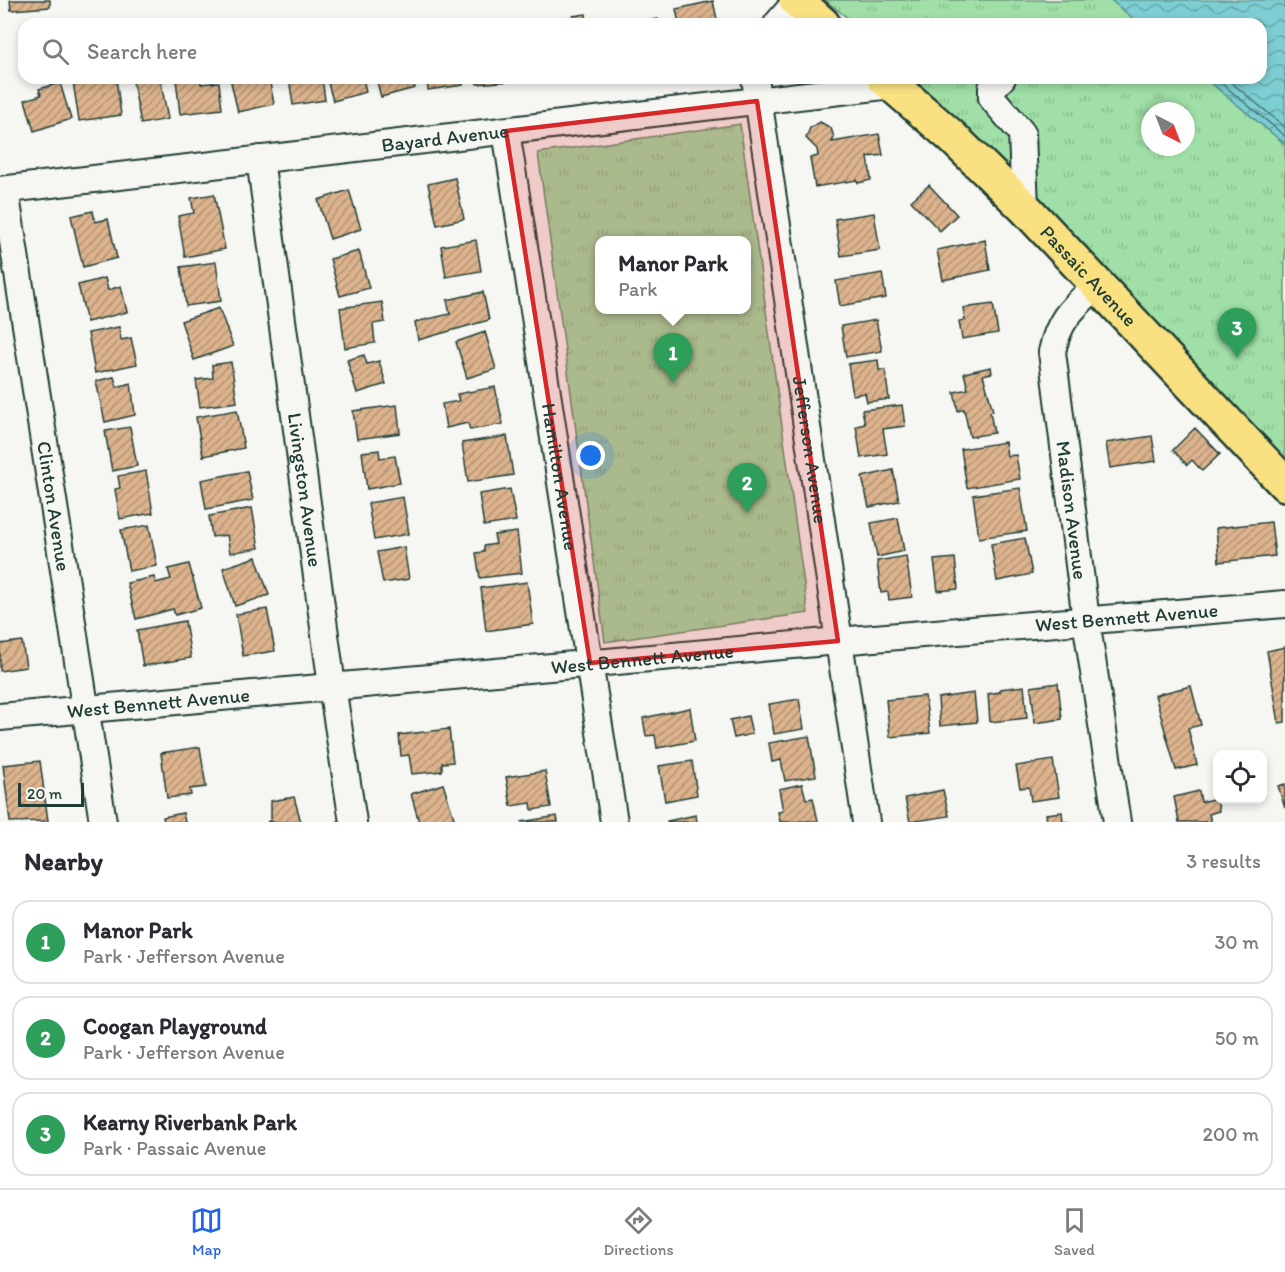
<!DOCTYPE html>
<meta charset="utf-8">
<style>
:root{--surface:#fff;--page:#f7f7f7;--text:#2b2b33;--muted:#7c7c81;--line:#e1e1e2;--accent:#2563eb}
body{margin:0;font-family:Itim,sans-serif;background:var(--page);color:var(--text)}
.controls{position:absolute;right:18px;bottom:18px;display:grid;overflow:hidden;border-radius:12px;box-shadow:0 3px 9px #0003}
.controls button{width:54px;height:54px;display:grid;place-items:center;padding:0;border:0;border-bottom:2px solid var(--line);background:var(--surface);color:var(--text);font:30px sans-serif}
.compass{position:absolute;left:1141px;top:102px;width:54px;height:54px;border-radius:50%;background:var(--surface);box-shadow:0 3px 9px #0003;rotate:138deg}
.scale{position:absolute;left:18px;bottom:15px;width:66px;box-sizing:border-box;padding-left:6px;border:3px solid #1f3d34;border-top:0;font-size:16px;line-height:21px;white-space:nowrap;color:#1f3d34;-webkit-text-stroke:4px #f6f6f2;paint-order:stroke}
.you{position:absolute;left:591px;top:456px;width:21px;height:21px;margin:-15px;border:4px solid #fff;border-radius:50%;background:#1a73e8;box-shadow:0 0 0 9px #1a73e833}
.badge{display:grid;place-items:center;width:39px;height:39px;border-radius:50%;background:var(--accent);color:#fff;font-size:20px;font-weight:700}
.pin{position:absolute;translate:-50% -50px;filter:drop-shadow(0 2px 3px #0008)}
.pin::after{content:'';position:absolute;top:32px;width:21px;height:18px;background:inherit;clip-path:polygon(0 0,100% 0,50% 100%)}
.popup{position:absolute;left:595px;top:236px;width:156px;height:78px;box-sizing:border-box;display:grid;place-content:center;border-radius:12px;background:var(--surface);filter:drop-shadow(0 2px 4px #0005);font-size:20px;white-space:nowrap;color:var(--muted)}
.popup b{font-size:22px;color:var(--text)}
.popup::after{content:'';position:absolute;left:50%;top:100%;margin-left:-12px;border:12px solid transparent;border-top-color:var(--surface)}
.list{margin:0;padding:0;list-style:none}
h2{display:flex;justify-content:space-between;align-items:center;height:78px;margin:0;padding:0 24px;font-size:26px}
h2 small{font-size:20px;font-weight:400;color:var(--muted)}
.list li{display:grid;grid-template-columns:39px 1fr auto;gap:18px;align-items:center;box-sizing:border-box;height:84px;margin:0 12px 12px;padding:0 12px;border:2px solid var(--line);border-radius:18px}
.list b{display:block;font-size:22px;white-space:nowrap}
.list p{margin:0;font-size:20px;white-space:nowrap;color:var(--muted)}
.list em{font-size:20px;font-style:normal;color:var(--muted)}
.icon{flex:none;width:33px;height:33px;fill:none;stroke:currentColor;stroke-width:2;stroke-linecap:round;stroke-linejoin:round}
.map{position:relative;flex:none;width:1285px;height:822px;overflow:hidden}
.search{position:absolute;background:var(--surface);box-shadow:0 3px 9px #0003;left:18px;right:18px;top:18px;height:66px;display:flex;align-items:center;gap:15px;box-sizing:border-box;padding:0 21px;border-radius:18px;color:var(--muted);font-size:22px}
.sheet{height:366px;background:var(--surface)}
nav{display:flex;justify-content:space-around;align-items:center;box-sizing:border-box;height:84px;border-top:2px solid var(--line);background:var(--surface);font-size:16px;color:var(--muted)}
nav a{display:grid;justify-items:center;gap:3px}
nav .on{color:var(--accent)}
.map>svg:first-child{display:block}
</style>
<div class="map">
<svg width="1285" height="822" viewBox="0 0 1285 822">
<defs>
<pattern id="park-tufts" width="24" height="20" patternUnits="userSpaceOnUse" patternTransform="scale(1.5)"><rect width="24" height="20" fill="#a0dfa7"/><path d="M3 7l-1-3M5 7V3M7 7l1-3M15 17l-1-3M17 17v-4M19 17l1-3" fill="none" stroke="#89c090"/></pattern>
<pattern id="water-waves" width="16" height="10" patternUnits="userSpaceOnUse" patternTransform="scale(1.5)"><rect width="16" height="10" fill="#7dced3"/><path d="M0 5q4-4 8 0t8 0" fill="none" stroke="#66a8ac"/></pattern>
<pattern id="building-hatch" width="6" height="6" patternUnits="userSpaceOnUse" patternTransform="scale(1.5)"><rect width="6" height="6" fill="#dcb38d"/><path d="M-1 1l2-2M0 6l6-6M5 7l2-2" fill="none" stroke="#b29374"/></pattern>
</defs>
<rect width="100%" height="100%" fill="#f6f6f2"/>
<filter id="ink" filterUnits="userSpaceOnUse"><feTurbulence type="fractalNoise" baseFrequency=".0167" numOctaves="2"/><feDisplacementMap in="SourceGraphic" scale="12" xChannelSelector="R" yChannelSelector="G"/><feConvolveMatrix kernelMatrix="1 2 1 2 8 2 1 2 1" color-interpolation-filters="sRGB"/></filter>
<g filter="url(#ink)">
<path fill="url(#park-tufts)" stroke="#608e6e" stroke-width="1.5" fill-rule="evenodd" d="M825,0h286l29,24h-285z
M914,78h291l80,66v315zM1150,111h36v36h-36z
M740,124l68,489 -203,29 -67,-489zM600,240h146v70h-146z"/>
<path fill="url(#water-waves)" stroke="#579493" stroke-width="1.5" d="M1111,0h174v144l-80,-66h56v-54h-121z"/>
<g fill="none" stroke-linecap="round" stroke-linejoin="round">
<path stroke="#457774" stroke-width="1.5" d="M1215,78l70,58
M1226,78l59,49"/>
</g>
<path fill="url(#building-hatch)" stroke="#1f3d34" stroke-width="1.5" d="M10,0h40v7l-39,3z
M713,1l5,23h-39l-3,-15z
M586,14l1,10h-13l-1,-8z
M658,19l1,5h-27v-1z
M91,78h25l5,37 -42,6 -6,-40z
M152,78h8l8,41 -27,5 -8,-42z
M201,78v6l18,-2 3,27 -42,5 -4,-35z
M230,78h39l5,26 -36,8z
M289,78h33l3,22 -32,5z
M335,78h28l3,14 -33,9 -5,-18 8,-2z
M376,78h36l3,10 -34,9z
M427,78h35l1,7 -35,5z
M477,78h35v3l-35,3z
M60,83l11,36 -37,12 -9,-31 16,-5 -2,-6z
M820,122l11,6 3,10 -2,4 47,-8 4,21 -15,2 3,23 -13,3 -1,-3 -42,7 -5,-29 8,-2 -1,-7 -11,-11 4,-10z
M455,178l9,41 -27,6 -9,-41z
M929,185l28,30 -17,16 -29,-30z
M349,190l12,39 -31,10 -12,-39z
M214,194l11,55 -40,8 -7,-41 16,-3 -3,-15z
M93,211l2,11 13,-3 9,39 -34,9 -12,-51z
M874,213l6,37 -39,6 -6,-37z
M476,240l5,31 -35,6 -5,-31z
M985,240l5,30 -47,10 -6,-30z
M359,251l10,37 -29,8 -10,-37z
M216,262l5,39 -35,5 -5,-39z
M882,273l4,25 -46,8 -4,-25z
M105,278l3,12 13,-4 6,26 -40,10 -9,-37z
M483,292l6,28 -71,20 -3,-18 35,-8 -3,-14z
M382,302l3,20 -12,2 2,19 -30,5 -5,-40z
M993,304l5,29 -36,6 -3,-18 6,-1 -2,-12z
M219,308l14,38 -39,14 -13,-39z
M876,320l6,31 -36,6 -5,-31z
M119,327l2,13 10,-2 6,26 -42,9 -7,-40z
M485,332l11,37 -29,9 -11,-36z
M364,355l3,9 12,-3 7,23 -29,9 -10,-33z
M878,360l1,10h6l4,29 -22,3 -2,-9 -12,2 -5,-31z
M231,362l6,40 -37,5 -4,-27 17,-2 -1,-13z
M991,367l1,6 -9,2 10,36 -3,1 4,21 -24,4 -6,-28 -6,2 -4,-19 14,-3 -4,-16z
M114,377l3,10 14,-4 4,32 -30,7 -9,-41z
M495,387l8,37 -33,6 -2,-7 -22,5 -4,-24 17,-3 -2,-7z
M397,405l3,28 -43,6 -4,-28z
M902,405l3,21 -22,3 4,25 -26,4 -5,-32 9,-2 -3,-14z
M237,410l7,38 -41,8 -7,-39z
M130,427l7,39 -25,5 -7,-40z
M1195,428l25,26 -18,17 -10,-11 -5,5 -14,-15z
M507,436l6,39 -45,7 -6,-39z
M1152,436l4,25 -46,7 -4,-25z
M1005,442l2,14 9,-1 4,24 -53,9 -6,-39z
M379,450l1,8 15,-2 5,27 -33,6 -5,-37z
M893,470l6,31 -30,6 -7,-30z
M146,471l7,42 -33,6 -5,-30 5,-1 -2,-12z
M247,471l6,29 -47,9 -5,-29z
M1020,488l7,43 -48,7 -6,-43z
M510,489l6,32 -32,5 -5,-32z
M403,497l6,37 -35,6 -6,-37z
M252,508l7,40 -29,5 -3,-18 -15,2 -3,-21z
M898,518l6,33 -27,6 -6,-34z
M1271,522l4,34 -56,6 -3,-34z
M149,525l8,41 -28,5 -8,-41z
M517,532l5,41 -42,5 -4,-25 8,-1v-6l12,-2 -2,-9z
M1025,538l7,36 -35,7 -6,-37z
M404,547l5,32 -26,4 -6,-31z
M906,556l6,41 -23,3 -1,-8 -7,1 -4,-32z
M256,557l13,38 -34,11 -12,-38z
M955,558l3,31 -20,2 -4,-31z
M189,564l12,44 -26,7 -2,-6 -37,10 -9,-36 27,-6 1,6 16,-4 -3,-10z
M527,582l6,42 -47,7 -5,-43z
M267,609l8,42 -32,5 -7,-42z
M185,621l6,37 -48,8 -6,-36z
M22,641l4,26 -26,4v-27z
M1285,647v75l-6,1 -12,-72z
M1058,683l4,36 -27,4 -4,-36z
M1024,686l3,32 -37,4 -2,-28 12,-2v-3z
M1191,686l10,39 -13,3 9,37 -21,5 -21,-75z
M974,693l3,29 -37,4 -2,-28z
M925,696l5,37 -40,4 -4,-37z
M799,699l5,30 -30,5 -5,-30z
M690,708l5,33 -38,7 -2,-13 -9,1 -3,-18z
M748,716l4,18 -18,4 -4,-18z
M449,729l4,33 -11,1v8l-30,3 -3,-19 -8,1 -2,-21z
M809,736l7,40 -31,5 -4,-21 -9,2 -3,-19z
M200,747l6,40 -16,2 1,6 -24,3 -6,-45z
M1053,760l6,37 -28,4 -2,-14 -9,1 -4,-22z
M40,761l8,60 -38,1 -7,-57z
M692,761l5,34 -32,6 -6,-35z
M545,771l6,36 -19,3 -1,-7 -20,3 -5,-29z
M443,784l12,37 -36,1 -8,-28z
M802,784l4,15 7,-1 5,23 -38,1 -2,-10 5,-1 -4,-22z
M1285,784v24l-7,-22z
M943,790l6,26 -39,6 -5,-24z
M1199,791l2,11 16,-4 2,13 -10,3 2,8h-32l-5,-25z
M294,797l7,25h-34l4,-2v-19z
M1062,812l1,10h7h-23l-1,-8z
M183,813l2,9h-21l-1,-5z
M696,815l1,7h-30v-1z
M557,816l1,6h-37z"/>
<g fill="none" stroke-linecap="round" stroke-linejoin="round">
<g stroke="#1f3d34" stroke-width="30">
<g id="minor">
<path d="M777,24l20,-23"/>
<path id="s1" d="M755,78l111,744"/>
<path d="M1002,78l-10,10v10l30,35 3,75"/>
<path id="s2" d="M506,131l108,691"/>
<path id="s3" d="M260,159l72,527 21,136"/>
<path id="s4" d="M0,190l892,-105"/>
<path id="s5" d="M5,190l98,632"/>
<path id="s6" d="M1097,285c-24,23 -38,33 -45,67l34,268 31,202"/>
<path id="s7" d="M0,717l838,-76 447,-37"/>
</g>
</g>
<g stroke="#1f3d34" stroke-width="38">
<g id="major">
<path d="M796,0l27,24"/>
<path id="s8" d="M884,78l67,58 74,72 260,276"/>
</g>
</g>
<use href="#minor" stroke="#f6f6f2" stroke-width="26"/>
<use href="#major" stroke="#f9e181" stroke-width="33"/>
</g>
</g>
<path fill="#d62828" fill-opacity="0.2" stroke="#d62828" stroke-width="4.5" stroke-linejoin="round" d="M757,101l81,540 -248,22 -84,-532z"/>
<g text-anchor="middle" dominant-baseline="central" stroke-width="4.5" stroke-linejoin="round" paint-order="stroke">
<g font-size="20" fill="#1f3d34" stroke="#f6f6f2">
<text stroke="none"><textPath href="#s4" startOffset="448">Bayard Avenue</textPath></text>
<text stroke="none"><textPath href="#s8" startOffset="285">Passaic Avenue</textPath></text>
<text stroke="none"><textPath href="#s1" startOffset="376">Jefferson Avenue</textPath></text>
<text stroke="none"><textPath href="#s2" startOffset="350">Hamilton Avenue</textPath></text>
<text stroke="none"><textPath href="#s3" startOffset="334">Livingston Avenue</textPath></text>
<text stroke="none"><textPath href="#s5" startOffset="320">Clinton Avenue</textPath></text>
<text stroke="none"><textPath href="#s6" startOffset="242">Madison Avenue</textPath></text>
<text stroke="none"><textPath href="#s7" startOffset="1131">West Bennett Avenue</textPath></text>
<text stroke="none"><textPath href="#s7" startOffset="645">West Bennett Avenue</textPath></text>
<text stroke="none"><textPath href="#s7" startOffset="159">West Bennett Avenue</textPath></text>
</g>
</g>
</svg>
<div class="controls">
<button><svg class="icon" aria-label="locate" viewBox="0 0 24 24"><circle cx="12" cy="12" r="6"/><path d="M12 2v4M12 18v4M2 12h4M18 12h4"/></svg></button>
</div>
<svg class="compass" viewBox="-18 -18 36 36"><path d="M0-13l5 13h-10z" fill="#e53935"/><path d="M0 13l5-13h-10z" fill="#7c7c81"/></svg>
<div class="scale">20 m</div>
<div class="you"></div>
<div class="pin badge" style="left:673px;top:383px;background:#2e9e5b">1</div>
<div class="popup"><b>Manor Park</b>Park</div>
<div class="pin badge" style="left:747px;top:513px;background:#2e9e5b">2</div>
<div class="pin badge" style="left:1237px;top:358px;background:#2e9e5b">3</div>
<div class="search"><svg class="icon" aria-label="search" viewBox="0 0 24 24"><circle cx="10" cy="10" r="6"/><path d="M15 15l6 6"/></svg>Search here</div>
</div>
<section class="sheet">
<h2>Nearby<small>3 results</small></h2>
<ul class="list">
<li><span class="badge" style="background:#2e9e5b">1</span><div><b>Manor Park</b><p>Park · Jefferson Avenue</p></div><em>30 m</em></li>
<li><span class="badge" style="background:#2e9e5b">2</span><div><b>Coogan Playground</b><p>Park · Jefferson Avenue</p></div><em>50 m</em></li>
<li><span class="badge" style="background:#2e9e5b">3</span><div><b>Kearny Riverbank Park</b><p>Park · Passaic Avenue</p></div><em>200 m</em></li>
</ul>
</section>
<nav>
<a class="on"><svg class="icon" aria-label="map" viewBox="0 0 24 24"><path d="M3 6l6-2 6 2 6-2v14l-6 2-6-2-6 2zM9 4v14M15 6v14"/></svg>Map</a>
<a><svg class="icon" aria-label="directions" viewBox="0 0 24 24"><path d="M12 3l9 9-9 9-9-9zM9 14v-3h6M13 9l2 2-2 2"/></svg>Directions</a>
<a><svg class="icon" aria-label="saved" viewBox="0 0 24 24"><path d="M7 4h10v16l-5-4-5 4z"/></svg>Saved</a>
</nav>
